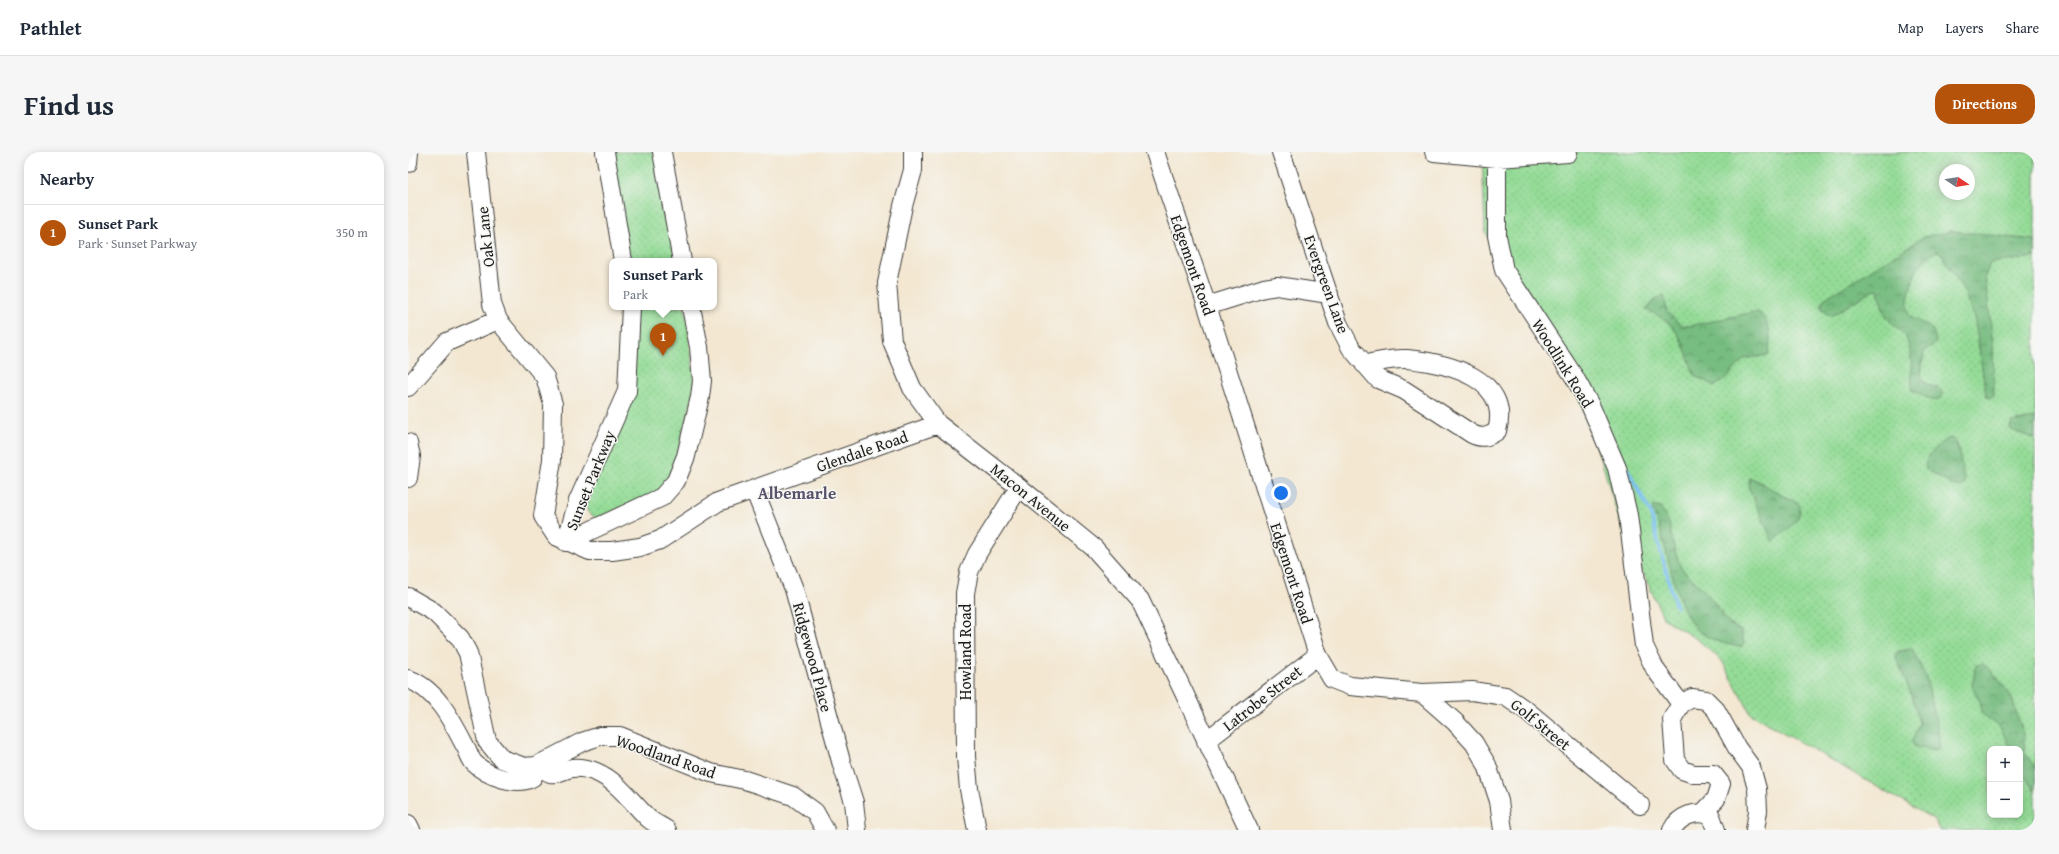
<!DOCTYPE html>
<meta charset="utf-8">
<style>
:root{--surface:#fff;--page:#f6f6f7;--text:#1f2937;--muted:#747a83;--line:#e0e1e3;--accent:#b45309}
body{margin:0;font-family:"Gentium Book Plus",serif;background:var(--page);color:var(--text)}
.controls{position:absolute;right:12px;bottom:12px;display:grid;overflow:hidden;border-radius:8px;box-shadow:0 2px 10px #0003}
.controls button{width:36px;height:36px;display:grid;place-items:center;padding:0;border:0;border-bottom:1px solid var(--line);background:var(--surface);color:var(--text);font:20px sans-serif}
.compass{position:absolute;left:1531px;top:12px;width:36px;height:36px;border-radius:50%;background:var(--surface);box-shadow:0 2px 10px #0003;rotate:102deg}
.you{position:absolute;left:873px;top:341px;width:14px;height:14px;margin:-10px;border:3px solid #fff;border-radius:50%;background:#1a73e8;box-shadow:0 0 0 6px #1a73e833}
.badge{display:grid;place-items:center;width:26px;height:26px;border-radius:50%;background:var(--accent);color:#fff;font-size:13px;font-weight:700}
.pin{position:absolute;translate:-50% -33px;filter:drop-shadow(0 1px 2px #0008)}
.pin::after{content:'';position:absolute;top:21px;width:14px;height:12px;background:inherit;clip-path:polygon(0 0,100% 0,50% 100%)}
.popup{position:absolute;left:201px;top:106px;width:108px;height:52px;box-sizing:border-box;display:grid;place-content:center;border-radius:8px;background:var(--surface);filter:drop-shadow(0 1px 3px #0005);font-size:13px;white-space:nowrap;color:var(--muted)}
.popup b{font-size:15px;color:var(--text)}
.popup::after{content:'';position:absolute;left:50%;top:100%;margin-left:-8px;border:8px solid transparent;border-top-color:var(--surface)}
.list{margin:0;padding:0;list-style:none}
h2{display:flex;justify-content:space-between;align-items:center;height:52px;margin:0;padding:0 16px;font-size:17px}
h2 small{font-size:13px;font-weight:400;color:var(--muted)}
.list li{display:grid;grid-template-columns:26px 1fr auto;gap:12px;align-items:center;box-sizing:border-box;height:56px;padding:0 16px;border-top:1px solid var(--line)}
.list b{display:block;font-size:15px;white-space:nowrap}
.list p{margin:0;font-size:13px;white-space:nowrap;color:var(--muted)}
.list em{font-size:13px;font-style:normal;color:var(--muted)}
.map{position:relative;flex:none;width:1627px;height:678px;overflow:hidden;border-radius:16px}
header{display:flex;align-items:center;gap:24px;box-sizing:border-box;height:56px;padding:0 20px;background:var(--surface);border-bottom:1px solid var(--line)}
header strong{font-size:19px}
nav{display:flex;gap:22px;margin-inline-start:auto;font-size:14px}
.intro{display:flex;align-items:center;justify-content:space-between;box-sizing:border-box;height:96px;padding:0 24px}
h1{margin:0;font-size:28px}
.button{padding:10px 18px;border-radius:16px;background:var(--accent);color:#fff;font-size:14px;font-weight:700}
main{display:flex;gap:24px;padding:0 24px}
aside{flex:1;background:var(--surface);border-radius:16px;box-shadow:0 2px 10px #0003}
.map>svg:first-child{display:block}
</style>
<header>
<strong>Pathlet</strong>
<nav><a>Map</a><a>Layers</a><a>Share</a></nav>
</header>
<div class="intro"><h1>Find us</h1><a class="button">Directions</a></div>
<main>
<aside>
<h2>Nearby<small></small></h2>
<ul class="list">
<li><span class="badge">1</span><div><b>Sunset Park</b><p>Park · Sunset Parkway</p></div><em>350 m</em></li>
</ul>
</aside>
<div class="map">
<svg width="1627" height="678" viewBox="0 0 1627 678">
<defs>
<pattern id="grass-dots" width="8" height="8" patternUnits="userSpaceOnUse"><rect width="8" height="8" fill="#94dc97"/><path d="M2 2h.1M6 6h.1" fill="none" stroke="#7fbc82" stroke-width="1.8" stroke-linecap="round"/></pattern>
<pattern id="forest-crowns" width="20" height="18" patternUnits="userSpaceOnUse"><rect width="20" height="18" fill="#77bc80"/><path d="M2 6a3 3 0 1 1 6 0M12 15a3 3 0 1 1 6 0" fill="none" stroke="#619868"/></pattern>
</defs>
<rect width="100%" height="100%" fill="#f6f6f2"/>
<filter id="ink" filterUnits="userSpaceOnUse"><feTurbulence type="fractalNoise" baseFrequency=".025" numOctaves="2"/><feDisplacementMap in="SourceGraphic" scale="8" xChannelSelector="R" yChannelSelector="G"/><feConvolveMatrix kernelMatrix="1 2 1 2 8 2 1 2 1" color-interpolation-filters="sRGB"/></filter>
<filter id="wash" filterUnits="userSpaceOnUse"><feTurbulence type="fractalNoise" baseFrequency=".012" numOctaves="4" result="noise"/><feDisplacementMap in="SourceGraphic" scale="16" xChannelSelector="R" yChannelSelector="G"/><feGaussianBlur stdDeviation="0.9" result="paint"/><feColorMatrix in="noise" values="0 0 0 0 0 0 0 0 0 0 0 0 0 0 0 0 0 1.4 0 .05"/><feComposite in="paint" operator="in"/></filter>
<g filter="url(#wash)">
<rect width="100%" height="100%" fill="#f3e7d2"/>
<path fill="url(#grass-dots)" stroke="#587c5a" fill-rule="evenodd" d="M204,0h42l22,109h-47z
M1074,0h553v678h-96l-4,-10 -184,-106 -29,-53 -24,-21 -34,-21 -44,-97 -16,-53 -43,-121 -76,-116zM1537,18h24v24h-24zM1582,597h30v66h-30z
M228,155h49l10,74 -2,15 -22,82 -13,15 -61,26 -10,-8v-12l46,-107z"/>
<path fill="url(#forest-crowns)" stroke="#4a6c4e" d="M1544,79l83,9v17l-45,6 -5,13 8,68 1,52 -3,2h-3l-2,-3 -11,-74 -11,-30 -23,-38 -5,-2c-7,4 -14,11 -18,17 -5,8 -15,41 -8,48 13,11 24,5 26,27l-4,4 -8,4 -3,25 5,8 12,4 4,4v5l-8,4 -22,-11 -1,-35 -5,-19 -19,-18 -4,-9 -5,-20 -5,1 -40,25h-5l-7,-8 3,-8 100,-62z
M1256,144l3,16 14,13 9,1 64,-14 6,1c12,13 11,26 8,42l-24,4 -16,18 -13,9 -20,-10c-13,-32 -14,-53 -49,-66l11,-12z
M1627,266v21l-26,-10 3,-7z
M1541,286l4,1 4,4 8,40 -3,4 -10,-2 -26,-16c-4,-12 14,-25 23,-31z
M1342,325l49,27c5,17 -14,27 -26,38l-25,-56z
M1245,354l8,2 8,15 5,25 7,20 27,26 21,30 12,7 3,12 -3,4c-15,-2 -40,-9 -49,-23 -22,-35 -23,-78 -40,-115z
M1504,497l14,28 12,53 2,19 -5,2 -20,-4 -3,-5 7,-19 -6,-24 -17,-41v-5l4,-2z
M1575,512l9,7 19,25 12,37 2,21 10,13v25l-15,-24v-19h-9l-11,-22 -19,-14v-9l-9,-18 4,-21z"/>
<g fill="none" stroke-linecap="round" stroke-linejoin="round">
<path stroke="#7dbff2" stroke-width="3.5" d="M1215,308l27,52 26,95"/>
</g>
</g>
<g filter="url(#ink)">
<g fill="none" stroke-linecap="round" stroke-linejoin="round">
<g stroke="#3c3a37" stroke-width="20">
<path id="minor" d="M68,0l16,152 6,16
M197,0l18,109
M254,0l20,109
M505,0v18l-10,36 -16,77 5,58 20,47 26,36 81,63 75,61 46,52 109,230
M747,0l52,154 111,349 14,24 18,7 72,7 33,29 19,21 13,22 12,36 4,29
M873,0l57,171 13,25 27,31 26,11 68,44c10,5 16,3 25,-3 15,-53 -50,-68 -90,-72 -14,-1 -29,3 -43,5
M1026,0l63,6 71,-5
M1089,6v78l7,34 71,108 16,29 26,61 11,47 16,131 11,23 26,35
M0,11l1,-11
M799,154l57,-18 13,-2 52,8
M0,235l39,-45 51,-22 47,57 8,27 -1,56 -9,56 13,20 34,15h22l28,-4 20,-7 58,-38 220,-78
M0,291l3,13 -3,22
M346,337l40,100 48,176 12,37 3,28
M158,390l96,-45 14,-16 10,-25 14,-59 2,-16 -3,-34 -8,-40
M158,390l12,-41 49,-110 4,-84
M0,445l26,15 26,26 8,15 19,88 15,18 22,8 12,-1 46,-24 18,-6h20l91,37 34,7 48,16 22,16 10,18
M0,527c28,10 43,40 56,65 4,6 6,15 10,19 13,13 43,24 59,14l3,-11
M1014,541l50,-2 33,5 22,15 113,94
M798,589l112,-86
M132,613c13,15 17,6 32,3 8,-1 17,1 24,4 22,9 36,31 53,47 5,4 12,7 18,11
M1296,660l12,-13 5,-15 -8,-10h-19l-12,-4 -7,-10 -3,-41 9,-15 11,-6 14,2 10,10 21,38 14,19 6,22 1,22 -3,19
M0,672l3,6
M569,678l-8,-41 -3,-32 -1,-164 4,-21 8,-18 42,-67
M1264,678c7,-14 25,-21 39,-14l5,14"/>
</g>
<use href="#minor" stroke="#fff" stroke-width="18"/>
</g>
</g>
<g text-anchor="middle" dominant-baseline="central" stroke-width="3" stroke-linejoin="round" paint-order="stroke">
<g font-size="16" fill="#1c1c1c" stroke="#f6f6f2">
<text transform="translate(77 85) rotate(-96)">Oak Lane</text>
<text transform="translate(785 113) rotate(71)">Edgemont Road</text>
<text transform="translate(919 132) rotate(70)">Evergreen Lane</text>
<text transform="translate(1155 211) rotate(58)">Woodlink Road</text>
<text transform="translate(454 299) rotate(-19)">Glendale Road</text>
<text transform="translate(182 328) rotate(-68)">Sunset Parkway</text>
<text transform="translate(623 345) rotate(39)">Macon Avenue</text>
<text transform="translate(884 421) rotate(72)">Edgemont Road</text>
<text transform="translate(557 500) rotate(-90)">Howland Road</text>
<text transform="translate(405 505) rotate(75)">Ridgewood Place</text>
<text transform="translate(854 546) rotate(-38)">Latrobe Street</text>
<text transform="translate(1133 572) rotate(39)">Golf Street</text>
<text transform="translate(258 604) rotate(19)">Woodland Road</text>
</g>
<g font-size="17" font-weight="bold" fill="#58526b" stroke="#f6f6f2">
<text x="389" y="340">Albemarle</text>
</g>
</g>
</svg>
<div class="controls">
<button>+</button>
<button>−</button>
</div>
<svg class="compass" viewBox="-18 -18 36 36"><path d="M0-13l5 13h-10z" fill="#e53935"/><path d="M0 13l5-13h-10z" fill="#747a83"/></svg>
<div class="you"></div>
<div class="pin badge" style="left:255px;top:204px">1</div>
<div class="popup"><b>Sunset Park</b>Park</div>
</div>
</main>
